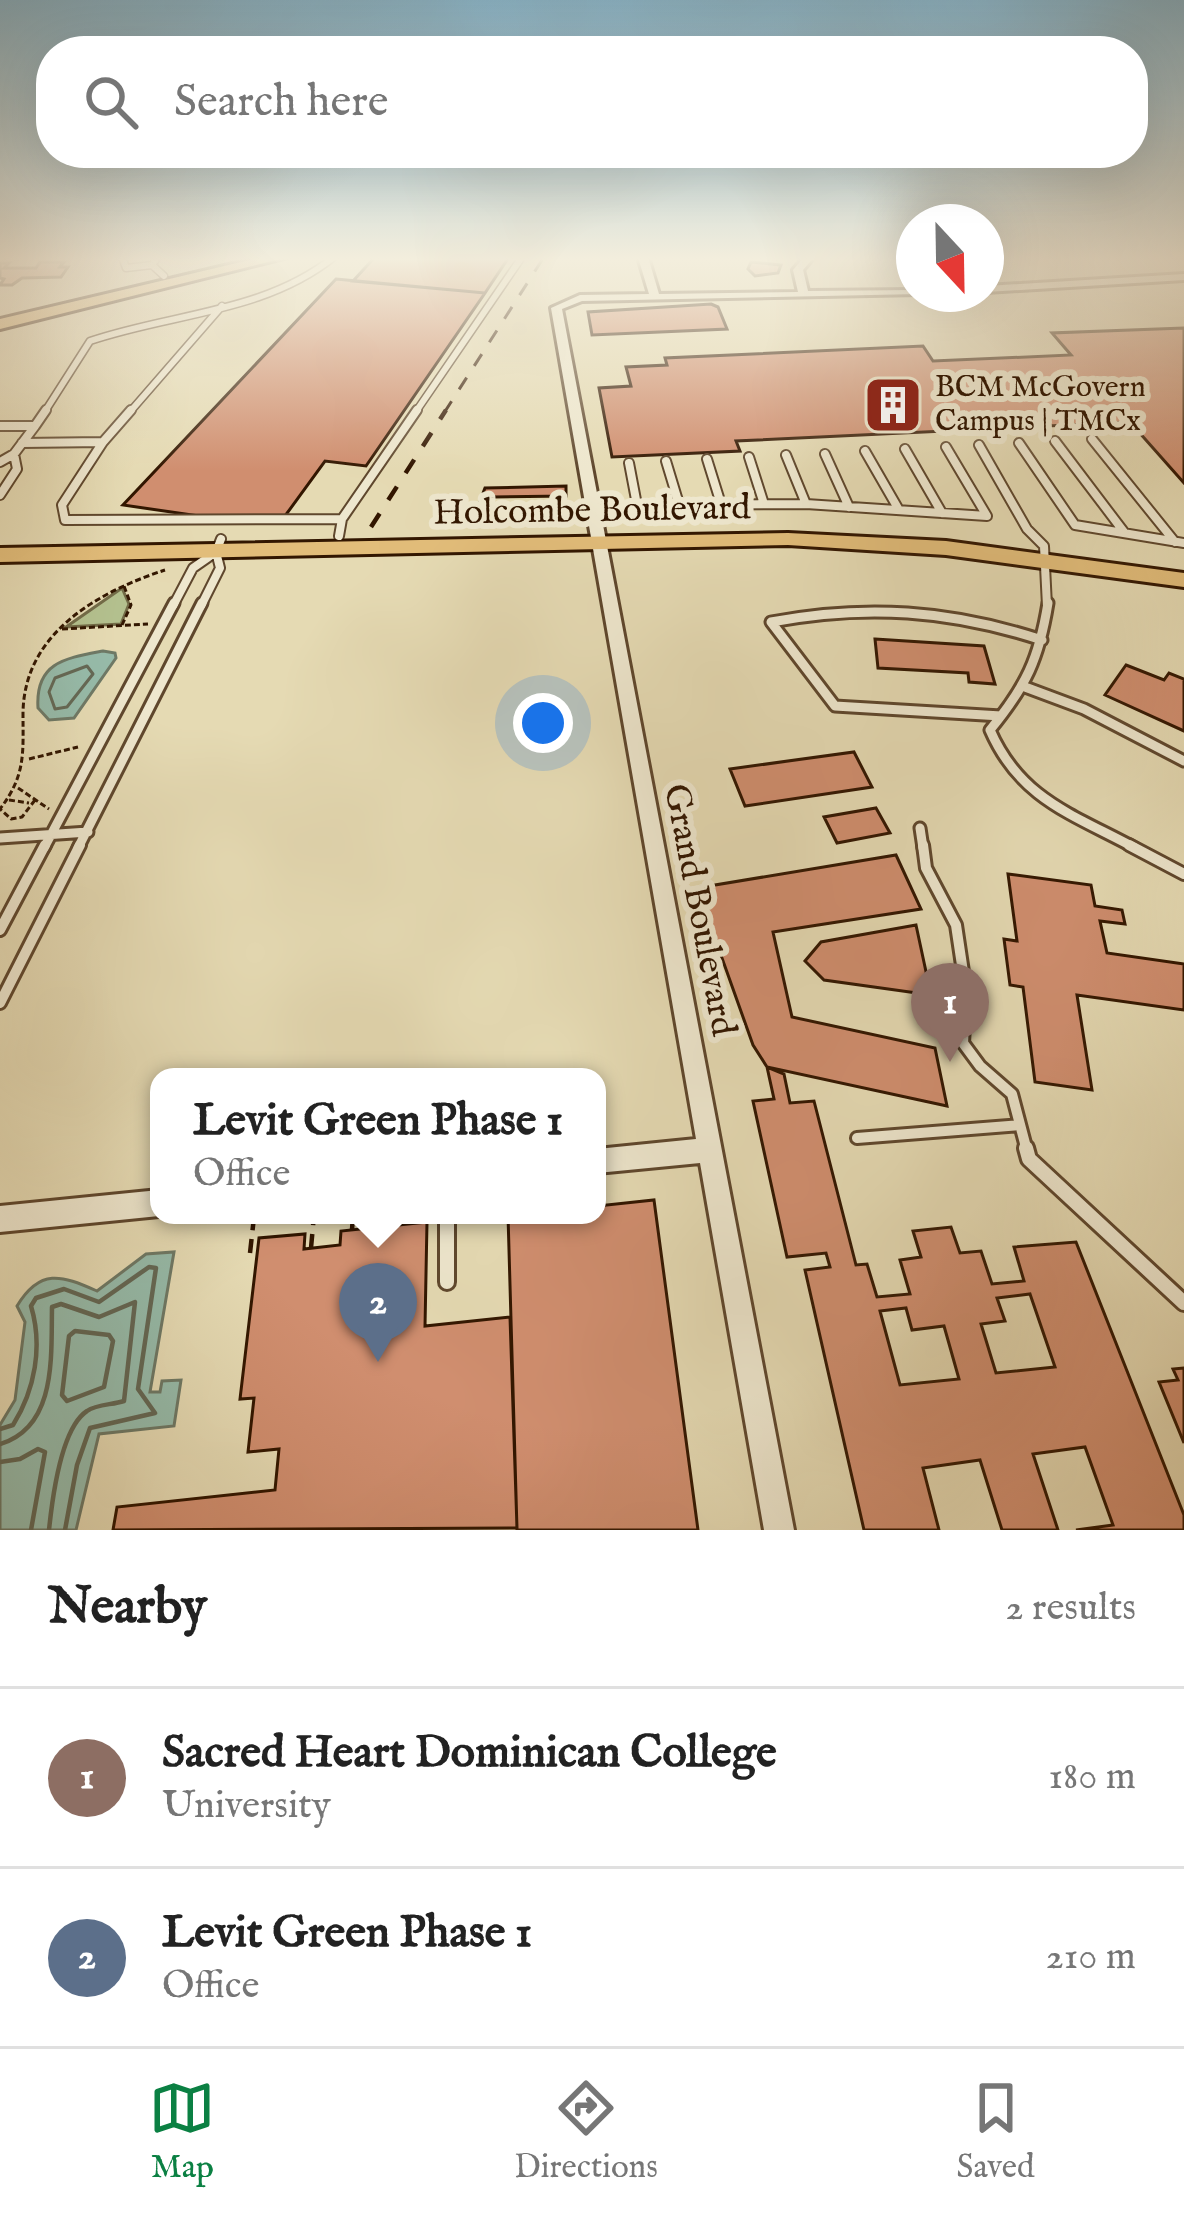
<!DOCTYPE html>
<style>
:root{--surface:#fff;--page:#f2f2f2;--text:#222;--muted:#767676;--line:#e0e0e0;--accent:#0b8043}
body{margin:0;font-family:"IM FELL English",serif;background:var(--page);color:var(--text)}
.compass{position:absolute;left:896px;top:204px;width:108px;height:108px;border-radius:50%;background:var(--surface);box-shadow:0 12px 48px #0002;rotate:158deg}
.you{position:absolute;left:543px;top:723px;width:42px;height:42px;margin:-30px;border:9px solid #fff;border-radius:50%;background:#1a73e8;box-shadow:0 0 0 18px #1a73e833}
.badge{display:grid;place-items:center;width:78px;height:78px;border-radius:50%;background:var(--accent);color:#fff;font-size:39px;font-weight:700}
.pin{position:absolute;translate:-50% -99px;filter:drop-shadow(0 3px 6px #0008)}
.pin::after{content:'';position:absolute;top:63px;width:42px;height:36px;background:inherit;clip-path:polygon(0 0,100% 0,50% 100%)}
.popup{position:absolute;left:150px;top:1068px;width:456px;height:156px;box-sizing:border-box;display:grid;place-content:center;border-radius:24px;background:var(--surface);filter:drop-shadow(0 3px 9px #0005);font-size:39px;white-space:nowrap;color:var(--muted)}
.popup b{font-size:45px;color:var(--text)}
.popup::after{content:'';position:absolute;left:50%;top:100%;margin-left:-24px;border:24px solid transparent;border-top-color:var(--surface)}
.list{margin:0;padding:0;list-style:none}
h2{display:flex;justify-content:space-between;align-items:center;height:156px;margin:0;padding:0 48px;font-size:51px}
h2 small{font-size:39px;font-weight:400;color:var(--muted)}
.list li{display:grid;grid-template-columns:78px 1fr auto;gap:36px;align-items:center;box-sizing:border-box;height:180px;padding:0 48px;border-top:3px solid var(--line)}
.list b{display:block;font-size:45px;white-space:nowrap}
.list p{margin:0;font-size:39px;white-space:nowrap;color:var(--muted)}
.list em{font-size:39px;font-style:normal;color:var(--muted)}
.icon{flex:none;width:66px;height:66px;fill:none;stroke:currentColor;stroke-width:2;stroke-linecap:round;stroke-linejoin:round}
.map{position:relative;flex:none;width:1184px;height:1530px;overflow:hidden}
.search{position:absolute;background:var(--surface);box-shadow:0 12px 48px #0002;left:36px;right:36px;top:36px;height:132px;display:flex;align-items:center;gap:30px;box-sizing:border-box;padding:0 42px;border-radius:48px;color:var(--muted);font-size:45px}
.sheet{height:516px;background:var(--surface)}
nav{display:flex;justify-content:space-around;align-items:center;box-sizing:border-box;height:168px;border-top:3px solid var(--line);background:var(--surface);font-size:33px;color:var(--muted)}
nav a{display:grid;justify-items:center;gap:6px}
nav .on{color:var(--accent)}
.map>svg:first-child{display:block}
</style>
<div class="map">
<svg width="1184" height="1530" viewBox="0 0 1184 1530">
<rect width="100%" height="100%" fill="#e5dab3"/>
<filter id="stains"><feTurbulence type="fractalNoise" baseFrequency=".00167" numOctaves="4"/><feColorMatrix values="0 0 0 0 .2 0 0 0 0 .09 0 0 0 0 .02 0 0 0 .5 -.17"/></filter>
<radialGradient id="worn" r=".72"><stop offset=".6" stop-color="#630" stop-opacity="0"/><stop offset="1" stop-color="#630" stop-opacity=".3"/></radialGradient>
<path fill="#b3c08e" stroke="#726b47" stroke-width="3" d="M122,588l7,16 -8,20 -55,3z"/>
<path fill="#96bbaa" stroke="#6e7966" stroke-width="3" d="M103,651l12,2 1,5 -42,60 -25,2 -11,-12c-3,-46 28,-50 65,-57z
M174,1252l-24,140h10l2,-11 19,-1 -7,46 -75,8 -23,96h-76v-105l15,-25 10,-78 -8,-16c23,-38 44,-31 80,-15l49,-37z"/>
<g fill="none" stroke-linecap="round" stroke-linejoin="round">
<path stroke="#646855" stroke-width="3" d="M87,666l6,8 -26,33 -12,2 -6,-17 6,-14z"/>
<path stroke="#646855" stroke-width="4.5" d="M75,1331l34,4 4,6 -9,46 -37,14 -5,-6 7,-59z
M0,1429l13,-4c22,-35 30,-79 18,-119l5,-8 28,-9 35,13 50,-35 7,1 -18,121 17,24 -65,15 -13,37 -12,65
M0,1444c57,-17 51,-88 52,-137l9,-3 38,13 36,-15 -11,99c-12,4 -27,3 -37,10 -26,17 -35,90 -38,119
M0,1462l20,-3 18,-10 7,3 -14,78"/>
</g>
<path fill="#d08e6f" stroke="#321600" stroke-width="3" fill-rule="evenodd" d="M375,257h134l-24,36 -132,-12z
M40,262h24l-4,5h8l-7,10 -39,1 -10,7h-12l4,-6 -4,-1v-15h9l-5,5h32z
M751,262l30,3 -3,8 -23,3 -7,-7z
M336,279l149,14 -119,173 -41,-5 -40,55h-86l-76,-11z
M711,304l7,3 9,22 -135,6 -4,-23z
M1184,328v155l-54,-61 -394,19 4,10 -128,6 -13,-69 32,-2 -5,-19 41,-2 -2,-7 258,-12 10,15 138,-6 -19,-22z
M566,486v10l-73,1 -8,26 -14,1 14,-36z
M875,639l109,7 11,38 -26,-2 -1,-9 -90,-5z
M1126,665l38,15 5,-7 15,6v52l-79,-36z
M854,752l18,35 -127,19 -15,-37z
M876,808l14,25 -53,10 -13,-26z
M896,855l25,54 -148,23 19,85 143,31 12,58 -180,-39 -14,-22 -56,-157z
M1008,874l83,11 4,21 27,4 3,14 -25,-3 7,32 77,11v46l-107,-15 15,95 -57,-8 -12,-95 -13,-2 -6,-46 13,2z
M916,925l15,70 -107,-15 -19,-19 16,-19z
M767,1067l17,7 6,29 24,-2 42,164 11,-1 10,33 33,-3 -10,-34 21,-3 -8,-26 38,-4 9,26 21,-2 11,33 32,-3 -10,-34 62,-5 108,273v15h-108l37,-5 -28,-78 -52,7 25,76h-56l-22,-70 -57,8 16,62h-75l-59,-260 25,-3 -4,-14 -39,4 -34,-156 21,-2zM1030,1294l25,73 -59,6 -15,-49 24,-3 -8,-23zM906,1308l6,22 32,-4 15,53 -59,6 -20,-74z
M654,1200l44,330h-181l-9,-315h89v-9z
M427,1222l-2,104 85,-9 7,211 -404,2 4,-23 158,-17 4,-41 -31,3 6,-54 -14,1 19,-161 46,-4 -1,15 36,-4 1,-14z
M1184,1368v75l-25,-61 19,-2 -5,-11z"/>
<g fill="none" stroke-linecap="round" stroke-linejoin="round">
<g stroke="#5f472d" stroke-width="9">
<path id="lane-far4" d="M122,257l4,11 26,-3
M158,257l-6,8 12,11
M44,413l46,-72c82,-28 174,-28 244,-84
M129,413l93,-107
M415,413l107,-156"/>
</g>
<g stroke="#5f472d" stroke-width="12">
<path id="lane-far3" d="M0,426h35l11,-16
M1092,439l83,103
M1055,441l69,91
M103,442l28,-32
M22,443l81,-1 -41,63 3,15 277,-1 -3,17
M1019,443l56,82 109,18
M979,445l48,84 17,17 3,60
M905,449l37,64
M865,451l34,59
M825,454l24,53
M786,455l20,49
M749,457l15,47
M707,459l14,45
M666,461l13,43
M0,462l14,-8 21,-28
M629,463l8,42 169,-1 181,12 -41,-69
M0,495l17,-26 -3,-15
M342,519l75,-109
M173,606l20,-38 23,-16
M201,606l19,-38 -4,-16 5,-13"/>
</g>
<g stroke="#5f472d" stroke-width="15">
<path id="lane-far2" d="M1048,603c-9,56 -22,83 -58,127 30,69 82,84 145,118
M1025,687l59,22 100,52
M1001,716l-166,-10 -64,-84c95,-18 179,-12 271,18
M920,828l3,20
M0,838l88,-6
M44,848l130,-245
M78,848l124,-245"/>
</g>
<g stroke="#5f472d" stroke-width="16">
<path id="lane-far1" d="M923,845l3,23 30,57 10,67 -3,51 17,23 32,28 15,57
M1129,845l55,29
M0,930l45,-85
M0,1003l80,-158
M857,1138l163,-13"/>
</g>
<g stroke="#5f472d" stroke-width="20">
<path id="lane" d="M1026,1148l3,11 155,144
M447,1215v67"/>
</g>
<g stroke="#5f472d" stroke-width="6">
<path id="street" d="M638,257h10l11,37 139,-2 -5,-22 11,-13h10l-11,13 5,21 106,-1v4h5l-337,7 -20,8 232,1221h-30l-64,-367 -103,10v-24l99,-10 -145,-831 29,-13 69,-1z
M1184,274v6l-198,12v-6z
M159,1190v26l-159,16v-26z"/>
</g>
<g stroke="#321600" stroke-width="6">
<path id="primary" d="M262,257h26l-288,72v-10z
M788,533l158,8 238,32v14l-238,-32 -158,-10 -788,17v-14z"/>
</g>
<path stroke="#321600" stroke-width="3" stroke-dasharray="6 3" stroke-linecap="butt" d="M122,625l9,-20 -7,-19
M62,629l86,-5
M29,759l49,-12
M18,788l31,21
M9,800l20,3
M35,800l-13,17 -11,2 -11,-10c26,-34 23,-56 23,-96 1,-80 75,-121 142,-143"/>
<path stroke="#321600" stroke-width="4.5" stroke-dasharray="14 9" stroke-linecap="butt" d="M352,1230l1,-15
M311,1248l3,-33
M250,1253l4,-36"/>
<use href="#lane-far4" stroke="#eee7ce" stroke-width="6"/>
<use href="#lane-far3" stroke="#eee7ce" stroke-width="8"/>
<use href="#lane-far2" stroke="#eee7ce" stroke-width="9"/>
<use href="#lane-far1" stroke="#eee7ce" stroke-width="10"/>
<use href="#lane" stroke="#eee7ce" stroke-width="14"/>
<use href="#street" fill="#eee7ce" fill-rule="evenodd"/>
<use href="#primary" fill="#e2bd7a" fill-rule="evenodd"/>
<path stroke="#321600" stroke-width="3" stroke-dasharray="14 14" stroke-linecap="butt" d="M444,413l100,-156"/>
<path stroke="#321600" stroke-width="4.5" stroke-dasharray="16 16" stroke-linecap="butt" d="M371,527l75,-117"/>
</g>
<linearGradient id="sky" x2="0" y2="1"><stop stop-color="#87b7cf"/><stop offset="0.55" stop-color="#f3eedd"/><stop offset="1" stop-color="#f3eedd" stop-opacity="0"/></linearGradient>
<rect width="1184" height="471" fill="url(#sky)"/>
<defs>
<g id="building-square" transform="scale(3)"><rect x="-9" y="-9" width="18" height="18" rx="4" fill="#8f2418" stroke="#eee7ce"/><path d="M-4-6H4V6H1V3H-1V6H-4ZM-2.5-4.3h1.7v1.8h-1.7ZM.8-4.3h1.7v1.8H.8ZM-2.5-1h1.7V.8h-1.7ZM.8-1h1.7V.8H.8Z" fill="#fff"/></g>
</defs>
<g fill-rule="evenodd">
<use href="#building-square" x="893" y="405"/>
</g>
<g text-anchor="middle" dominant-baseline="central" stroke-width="12" stroke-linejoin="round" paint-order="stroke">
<g font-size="30" fill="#321600" stroke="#eee7ce" text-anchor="start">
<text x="935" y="388">BCM McGovern<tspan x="935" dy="34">Campus | TMCx</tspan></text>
</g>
<g font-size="36" fill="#321600" stroke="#eee7ce">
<text transform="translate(592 511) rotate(-1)">Holcombe Boulevard</text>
<text transform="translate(699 910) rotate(79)">Grand Boulevard</text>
</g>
</g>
<rect width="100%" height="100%" filter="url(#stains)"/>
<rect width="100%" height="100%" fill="url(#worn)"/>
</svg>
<svg class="compass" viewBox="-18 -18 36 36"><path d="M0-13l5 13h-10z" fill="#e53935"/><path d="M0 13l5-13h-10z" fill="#767676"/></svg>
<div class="you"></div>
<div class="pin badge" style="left:950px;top:1062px;background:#8d6e63">1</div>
<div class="pin badge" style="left:378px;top:1362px;background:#5c6f8a">2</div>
<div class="popup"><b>Levit Green Phase 1</b>Office</div>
<div class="search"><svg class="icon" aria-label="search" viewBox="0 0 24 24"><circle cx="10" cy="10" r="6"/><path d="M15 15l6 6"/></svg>Search here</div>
</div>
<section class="sheet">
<h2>Nearby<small>2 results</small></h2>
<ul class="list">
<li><span class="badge" style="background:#8d6e63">1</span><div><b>Sacred Heart Dominican College</b><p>University</p></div><em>180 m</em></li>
<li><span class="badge" style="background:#5c6f8a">2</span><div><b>Levit Green Phase 1</b><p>Office</p></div><em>210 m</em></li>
</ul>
</section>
<nav>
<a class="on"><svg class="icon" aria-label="map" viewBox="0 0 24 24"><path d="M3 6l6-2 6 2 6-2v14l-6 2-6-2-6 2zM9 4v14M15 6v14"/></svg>Map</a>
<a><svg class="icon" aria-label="directions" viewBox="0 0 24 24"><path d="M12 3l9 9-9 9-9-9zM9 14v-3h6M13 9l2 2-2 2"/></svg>Directions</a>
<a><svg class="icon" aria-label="saved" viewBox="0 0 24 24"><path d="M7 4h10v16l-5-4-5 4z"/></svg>Saved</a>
</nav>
